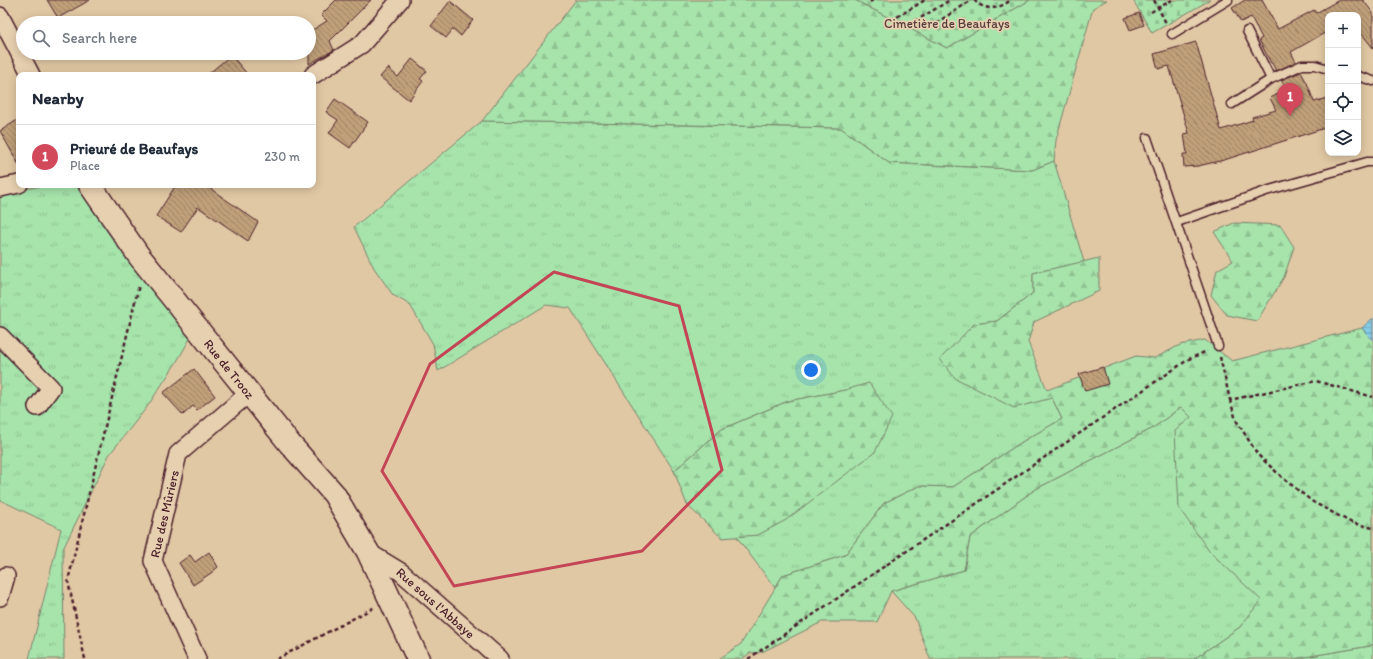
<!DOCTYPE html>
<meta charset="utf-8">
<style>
:root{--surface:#fff;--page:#f2f2f3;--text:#1f2937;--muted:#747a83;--line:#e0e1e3;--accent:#d1495b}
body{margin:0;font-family:Itim,sans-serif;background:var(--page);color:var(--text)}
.controls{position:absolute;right:12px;top:12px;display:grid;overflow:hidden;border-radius:8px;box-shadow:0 2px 10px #0003}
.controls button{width:36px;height:36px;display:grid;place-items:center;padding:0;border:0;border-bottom:1px solid var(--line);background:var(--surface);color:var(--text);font:20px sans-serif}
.you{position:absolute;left:811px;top:370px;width:14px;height:14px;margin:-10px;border:3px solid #fff;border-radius:50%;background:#1a73e8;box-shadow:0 0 0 6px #1a73e833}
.badge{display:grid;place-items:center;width:26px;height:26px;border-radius:50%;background:var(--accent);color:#fff;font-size:13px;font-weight:700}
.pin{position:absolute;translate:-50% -33px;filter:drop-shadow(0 1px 2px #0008)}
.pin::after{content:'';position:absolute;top:21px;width:14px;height:12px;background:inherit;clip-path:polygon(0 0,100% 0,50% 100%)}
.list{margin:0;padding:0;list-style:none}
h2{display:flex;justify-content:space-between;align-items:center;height:52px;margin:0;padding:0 16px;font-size:17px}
h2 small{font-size:13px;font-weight:400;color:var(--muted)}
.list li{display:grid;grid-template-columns:26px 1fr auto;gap:12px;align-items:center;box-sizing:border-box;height:64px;padding:0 16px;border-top:1px solid var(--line)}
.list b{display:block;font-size:15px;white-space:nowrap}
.list p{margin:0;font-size:13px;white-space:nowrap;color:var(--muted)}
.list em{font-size:13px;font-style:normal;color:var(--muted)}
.icon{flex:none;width:22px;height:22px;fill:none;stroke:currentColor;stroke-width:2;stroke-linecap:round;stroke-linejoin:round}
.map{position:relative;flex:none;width:1373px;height:659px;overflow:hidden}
.search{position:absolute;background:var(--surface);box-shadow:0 2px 10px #0003;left:16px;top:16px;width:300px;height:44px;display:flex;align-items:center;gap:10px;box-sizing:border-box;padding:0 14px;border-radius:22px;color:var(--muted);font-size:15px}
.panel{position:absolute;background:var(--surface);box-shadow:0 2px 10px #0003;left:16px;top:72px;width:300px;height:116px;border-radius:8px}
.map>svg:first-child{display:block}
</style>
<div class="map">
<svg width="1373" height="659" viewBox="0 0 1373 659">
<defs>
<pattern id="grass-tufts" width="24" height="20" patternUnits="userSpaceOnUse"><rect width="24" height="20" fill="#a6e4ab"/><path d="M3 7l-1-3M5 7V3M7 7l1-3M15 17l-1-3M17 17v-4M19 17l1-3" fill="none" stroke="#90c393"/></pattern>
<pattern id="forest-firs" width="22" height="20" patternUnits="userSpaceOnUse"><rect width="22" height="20" fill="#a6e4ab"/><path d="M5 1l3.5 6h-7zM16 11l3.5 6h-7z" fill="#90c393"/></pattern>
<pattern id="cemetery-stones" width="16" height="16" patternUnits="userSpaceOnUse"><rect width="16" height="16" fill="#a6e4ab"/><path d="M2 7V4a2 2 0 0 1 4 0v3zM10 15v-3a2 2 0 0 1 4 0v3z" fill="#90c393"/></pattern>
<pattern id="water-rules" width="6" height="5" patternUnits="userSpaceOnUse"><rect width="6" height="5" fill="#84cbe5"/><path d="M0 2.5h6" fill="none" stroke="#74aec5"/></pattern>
<pattern id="building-back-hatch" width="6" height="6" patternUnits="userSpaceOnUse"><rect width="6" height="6" fill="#bfa07a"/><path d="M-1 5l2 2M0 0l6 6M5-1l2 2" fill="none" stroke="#9d8264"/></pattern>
</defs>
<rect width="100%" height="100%" fill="#e1c8a4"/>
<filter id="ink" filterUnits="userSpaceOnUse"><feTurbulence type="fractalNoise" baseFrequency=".025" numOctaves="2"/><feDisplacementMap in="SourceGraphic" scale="8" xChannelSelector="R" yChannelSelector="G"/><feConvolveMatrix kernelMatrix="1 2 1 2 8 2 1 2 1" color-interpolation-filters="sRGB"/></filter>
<g filter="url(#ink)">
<path fill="url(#grass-tufts)" stroke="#78826b" d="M482,121l359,7 48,35 143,7 22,-9 30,101 -51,11v20l-36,28 -23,3 78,74 10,21 -37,21 -72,47 -34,-1 -35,17 -39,52 -62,20 -8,13 -39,-52 22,-1 111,-151 -23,6 -58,11 -66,28 -48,42 -104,-163 -24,-3 -108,66 -5,-27 -23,-39 -17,-10 -19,-27 -20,-41z
M47,185h34l110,152 -15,26 -29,44 -38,48 -46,94 1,110h-35l32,-130 -61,-29v-304l15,-5z
M1181,407l11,10 17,134 53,49 -22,27 -46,32h-264l-15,-41 -24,-27 73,-21 6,-33 64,-47 119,-62z
M1373,644v15h-80l77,-13z"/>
<path fill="url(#forest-firs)" stroke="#78826b" d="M576,0h279l92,48 83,-48h77l-14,8 -37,132 -2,21 -22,9 -143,-7 -48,-35 -359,-7z
M1234,223l46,2 14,22 -10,30 -27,44 -30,-6 -16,-20 6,-25 16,-9 -19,-29z
M1099,258v33l-65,31 -6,20 19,48 89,-34 19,2 25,-13 25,-5 27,21 130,-33 11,13v303l-3,2 -77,13h-99l46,-32 21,-27 -52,-49 -30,-43 -4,-77 16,-14 -10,-10 -28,21 -119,62 -64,47 -6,33 -73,21 -14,31h-55l-60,30 -12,1 -8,6h-23l22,-15 42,-69 62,-20 39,-52 35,-17 34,1 72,-47 37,-21 -10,-21 -38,10 -59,-30 -15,-19 34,-35 23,-3 36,-28v-20z
M869,383l23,34 -17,35 -89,68 -28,15 -36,3 -35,-33 -13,-34 48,-42 66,-28 57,-11z"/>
<path fill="url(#cemetery-stones)" stroke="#78826b" d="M855,0h175l-83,48z
M1133,0h77l-58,33z"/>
<path fill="url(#water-rules)" stroke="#6d869b" d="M1373,318v23l-11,-13z"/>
<path fill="url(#building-back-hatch)" stroke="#4a1f2b" d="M47,0h43l-32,18z
M336,0h35l-41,41 4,9 -25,14v-32l18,-11 -6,-6z
M1245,0h17l16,29 36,-19 2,3 23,-13h24l10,13v35l-15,-19v-14h-30v16l-37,21 5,10 -20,9 -4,-8h-1l-12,-23 3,-2 -11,-21 -10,5 -9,-14z
M450,1l23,19 -12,16 -8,-7 -7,9 -15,-12z
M1139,13l5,12 -14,5 -5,-12z
M1196,42l25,88 32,-10 -1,-3 24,-7 -6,-12 17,-8 -6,-10 20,-8 6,11 7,19 14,-4v29l-104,33 -26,6 -14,1 -1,-13h4l-3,-20 5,-1 -20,-67 -11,3 -4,-15z
M231,55l17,20h-41z
M412,59l15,12 -7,8 3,2 -14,19 -29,-23 8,-9 10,9z
M335,99l33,23 -18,26 -21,-15 9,-13 -12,-8z
M19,119v46l-19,-34z
M176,185h29l53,37 -10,19 -50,-34 -17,25 -25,-16z
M1103,367l5,17 -23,7 -6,-17z
M194,369l21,27 -18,14 -4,-4 -10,9 -20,-22z
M209,552l9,15 -7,6 -18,12 -14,-22 11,-8 5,7z"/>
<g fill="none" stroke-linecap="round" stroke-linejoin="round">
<g stroke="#4a1f2b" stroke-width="11">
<path id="lane" d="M1247,31l24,48
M1172,34l56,-34
M1358,76l15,5
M1232,104l39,-25 31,-14h13l13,4
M1147,138l71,208
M1177,222l89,-31 101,-29h6"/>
</g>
<g stroke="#4a1f2b" stroke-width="20">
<g id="street">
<path d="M0,16l31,59"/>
<path d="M313,75l49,-31 38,-44"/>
<path d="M0,188l19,-4"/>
<path d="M0,336l51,52 -14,19"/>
<path id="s1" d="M368,552l33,20 99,87"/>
<path d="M0,597l6,-21"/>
<path id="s2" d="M197,659l-44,-98 25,-107 71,-61"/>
</g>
</g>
<g stroke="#4a1f2b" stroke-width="25">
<g id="secondary">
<path id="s3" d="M90,185l49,71 151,188 44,50 34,58 50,107"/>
</g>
</g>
<path stroke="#4a1f2b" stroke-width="2.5" stroke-dasharray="4 3" stroke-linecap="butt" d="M974,0c11,12 25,9 37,0
M1154,0l13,25
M870,2l3,-2
M1151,12l21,-12
M897,17l28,-17
M936,23l36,-23
M909,25l41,-25
M1220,357l10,43 86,-19 57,16
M1230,400l6,20 22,35 26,24 29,23 39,21 21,5
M85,659l-17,-78 71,-296
M277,659l98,-52
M748,659l441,-300 18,-8"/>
<use href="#lane" stroke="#e7d0b0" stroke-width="8"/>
<use href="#street" stroke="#e7d0b0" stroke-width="17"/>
<use href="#secondary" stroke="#e7d0b0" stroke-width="22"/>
</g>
</g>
<path fill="none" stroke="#c44556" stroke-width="3" stroke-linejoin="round" d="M554,272l125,34 43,164 -80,81 -188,35 -72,-115 48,-107z"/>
<g text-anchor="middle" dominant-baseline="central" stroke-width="3.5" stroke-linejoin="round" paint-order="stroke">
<g font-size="13" fill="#583d3e" stroke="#e7d0b0">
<text x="947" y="23">Cimetière de Beaufays</text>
</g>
<g font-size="13" fill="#4a1f2b" stroke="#e7d0b0">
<text stroke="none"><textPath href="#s3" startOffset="231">Rue de Trooz</textPath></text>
<text stroke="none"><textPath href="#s2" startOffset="156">Rue des Mûriers</textPath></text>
<text stroke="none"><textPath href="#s1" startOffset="85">Rue sous l'Abbaye</textPath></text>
</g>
</g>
</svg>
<div class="controls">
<button>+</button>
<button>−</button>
<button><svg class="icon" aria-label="locate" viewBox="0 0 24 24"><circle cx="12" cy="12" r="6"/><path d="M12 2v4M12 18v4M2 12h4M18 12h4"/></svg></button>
<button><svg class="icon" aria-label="layers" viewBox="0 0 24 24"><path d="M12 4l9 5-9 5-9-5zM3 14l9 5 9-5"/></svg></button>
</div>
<div class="you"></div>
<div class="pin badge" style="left:1290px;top:116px">1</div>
<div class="search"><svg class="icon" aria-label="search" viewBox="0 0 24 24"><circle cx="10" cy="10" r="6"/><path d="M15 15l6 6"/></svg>Search here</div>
<section class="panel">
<h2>Nearby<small></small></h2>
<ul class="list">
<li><span class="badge">1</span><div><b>Prieuré de Beaufays</b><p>Place</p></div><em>230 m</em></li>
</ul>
</section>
</div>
